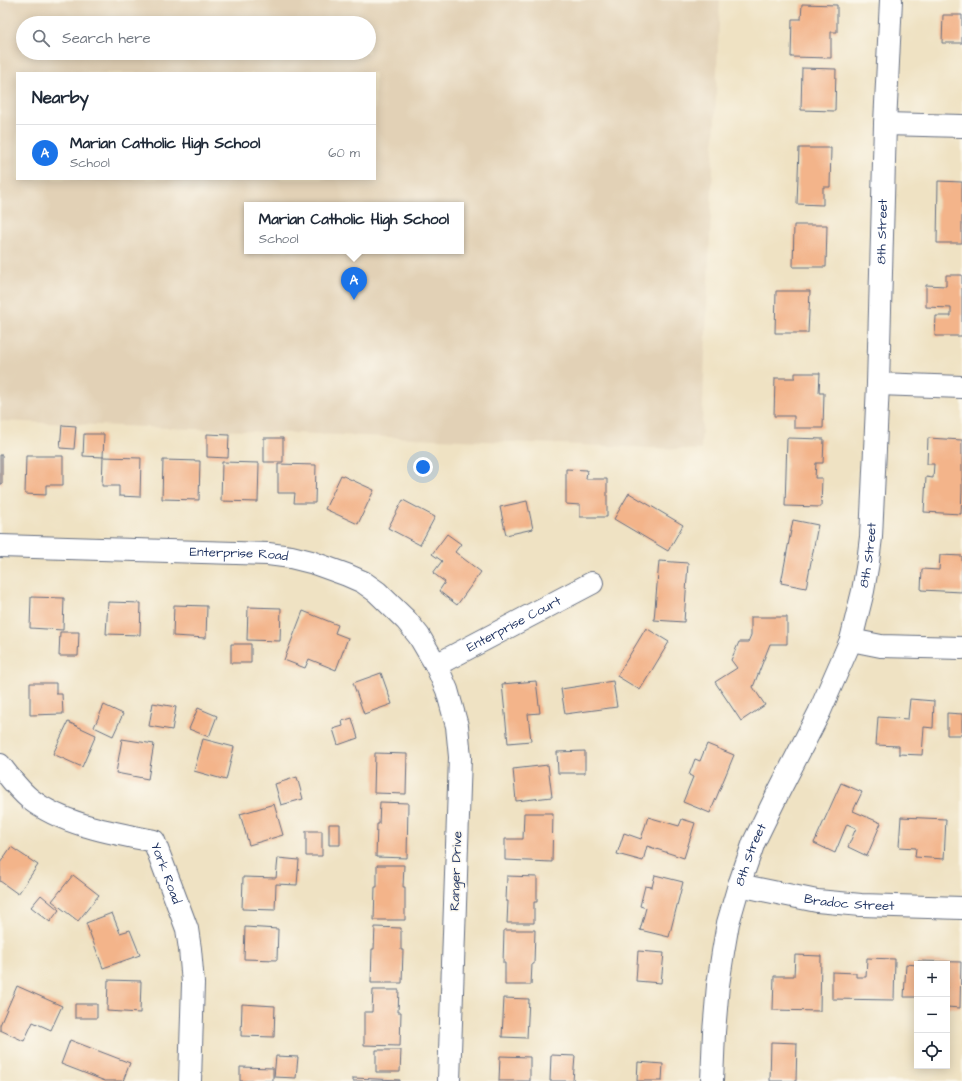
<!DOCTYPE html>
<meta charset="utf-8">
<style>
:root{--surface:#fff;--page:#f6f6f7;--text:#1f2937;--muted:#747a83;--line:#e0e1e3;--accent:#1a73e8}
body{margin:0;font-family:"Architects Daughter",sans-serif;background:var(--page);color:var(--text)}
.controls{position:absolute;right:12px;bottom:12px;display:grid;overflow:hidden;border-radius:0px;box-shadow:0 2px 10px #0003}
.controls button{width:36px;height:36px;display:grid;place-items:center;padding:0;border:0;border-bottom:1px solid var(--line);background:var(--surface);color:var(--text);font:20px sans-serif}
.you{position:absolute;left:423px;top:467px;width:14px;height:14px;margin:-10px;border:3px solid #fff;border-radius:50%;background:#1a73e8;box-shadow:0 0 0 6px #1a73e833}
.badge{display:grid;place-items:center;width:26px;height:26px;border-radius:50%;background:var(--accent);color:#fff;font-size:13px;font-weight:700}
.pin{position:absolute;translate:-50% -33px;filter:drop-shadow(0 1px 2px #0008)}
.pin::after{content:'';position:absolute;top:21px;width:14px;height:12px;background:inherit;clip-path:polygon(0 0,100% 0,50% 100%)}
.popup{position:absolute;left:244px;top:202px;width:220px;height:52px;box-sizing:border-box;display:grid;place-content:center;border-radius:0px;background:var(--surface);filter:drop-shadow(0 1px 3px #0005);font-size:13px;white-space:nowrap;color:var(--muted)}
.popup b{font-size:15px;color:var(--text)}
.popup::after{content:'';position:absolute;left:50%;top:100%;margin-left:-8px;border:8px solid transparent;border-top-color:var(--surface)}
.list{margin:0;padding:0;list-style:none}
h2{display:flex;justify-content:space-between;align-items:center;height:52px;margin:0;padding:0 16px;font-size:17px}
h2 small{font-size:13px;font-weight:400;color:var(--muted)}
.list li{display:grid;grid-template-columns:26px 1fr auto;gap:12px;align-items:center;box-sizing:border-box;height:56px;padding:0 16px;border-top:1px solid var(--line)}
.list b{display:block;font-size:15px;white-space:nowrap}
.list p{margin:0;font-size:13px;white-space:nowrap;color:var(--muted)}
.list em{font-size:13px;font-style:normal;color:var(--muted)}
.icon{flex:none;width:22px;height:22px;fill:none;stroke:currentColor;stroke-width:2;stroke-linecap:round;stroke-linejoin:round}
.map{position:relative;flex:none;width:962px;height:1081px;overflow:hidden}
.search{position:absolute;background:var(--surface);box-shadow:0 2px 10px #0003;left:16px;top:16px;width:360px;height:44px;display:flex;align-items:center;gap:10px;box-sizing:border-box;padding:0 14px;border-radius:22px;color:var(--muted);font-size:15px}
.panel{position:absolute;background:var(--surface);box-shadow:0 2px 10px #0003;left:16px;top:72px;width:360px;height:108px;border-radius:0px}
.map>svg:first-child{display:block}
</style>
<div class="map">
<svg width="962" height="1081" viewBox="0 0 962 1081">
<rect width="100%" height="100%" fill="#fbf7ec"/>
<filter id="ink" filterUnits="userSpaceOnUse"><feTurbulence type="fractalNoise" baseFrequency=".025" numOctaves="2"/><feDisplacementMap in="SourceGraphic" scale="8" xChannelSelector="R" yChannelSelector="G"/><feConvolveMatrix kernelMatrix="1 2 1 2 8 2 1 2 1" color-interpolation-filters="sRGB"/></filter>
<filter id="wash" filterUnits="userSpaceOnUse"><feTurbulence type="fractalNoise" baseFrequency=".012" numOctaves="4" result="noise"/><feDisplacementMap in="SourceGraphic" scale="16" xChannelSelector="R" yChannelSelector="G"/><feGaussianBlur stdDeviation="0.9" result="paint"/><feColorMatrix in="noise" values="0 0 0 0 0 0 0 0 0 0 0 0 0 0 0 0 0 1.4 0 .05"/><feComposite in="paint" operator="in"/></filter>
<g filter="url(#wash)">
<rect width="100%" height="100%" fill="#efe2c3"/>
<path fill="#e2d1b6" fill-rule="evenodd" d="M0,0h720l-19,450 -701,-29zM23,23h346v30h-346zM17,73h358v106h-358zM247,205h214v46h-214z"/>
<g id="blocks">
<path fill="#f3b48a" d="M802,4l35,1v27h-6v26l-40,-1 1,-38h9z
M943,15h19v28h-20z
M802,68l34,1 -1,42 -34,-1z
M799,148h32l-1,39h-7v18l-26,-1z
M938,181l24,1v61h-25z
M794,225h33l-1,42h-33z
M946,275h16v61h-27l1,-20h15v-8l-25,-1v-22l20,1z
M776,291h34l-2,42h-33z
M795,373h25l-1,20h5l-1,35h-29v-12h-20l1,-38h20z
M62,425l14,1 -2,23 -14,-1z
M84,434h20l-1,23 -20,-1z
M207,434l22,1 -1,23 -21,-1z
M264,438h19v24h-19z
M787,438l37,1 -1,24h-7l-1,15h7l-1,29 -36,-1z
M928,438l34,2v51l-1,23 -37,-2 2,-35 7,1 1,-14h-7z
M0,455h2v29h-2z
M26,456h37v29h-17v10l-21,-1z
M103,457l38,1 -1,39 -21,-1v-10h-17z
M163,460l37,1 -1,39 -37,-1z
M222,462l37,1 -1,39 -37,-1z
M278,464l38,1 -1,38h-21l1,-10h-17z
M566,469l21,1 -1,9h21v38h-27v-12l-14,-1z
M341,475l33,15 -16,34 -33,-15z
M629,493l54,32 -15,26 -54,-32z
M403,500l32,17 -15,28 -32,-17z
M527,501l6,28 -27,6 -6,-28z
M793,520l25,5 -12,63 -25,-5z
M447,534l14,10 -6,8 26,20 -24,33 -18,-14 6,-9 -12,-9 9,-12 -10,-7z
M940,555l22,1v36l-41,-2 1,-21 17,1z
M659,561l29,2 -4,59 -30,-2z
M31,597l33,1 -1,32 -33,-2z
M108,602l33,1 -1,32 -34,-1z
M174,605l33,1 -1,32 -33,-2z
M248,607l33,1 -1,33 -33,-1z
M303,611l35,14 -3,8 13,5 -12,32 -27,-11 -4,9 -21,-8z
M751,617h36v27h-17l-17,43 12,18 -24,16 -26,-39 22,-14 -6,-8 8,-18h9l3,-7z
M646,628l23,14 -29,48 -23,-14z
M60,632h19l-1,24h-19z
M231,644h20v19h-20z
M381,673l11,31 -28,10 -11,-31z
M536,681l4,32 -12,1 3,27 -23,2 -6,-59z
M613,681l4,26 -52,7 -4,-25z
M30,683h26v11h6l1,20 -33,1z
M910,699l24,2 -1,27 -9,-1 -2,28 -23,-1v-8l-23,-1 2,-28 30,2z
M153,703l23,4 -4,23 -23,-4z
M104,705l19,9 -10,22 -19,-9z
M198,708l19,8 -8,21 -20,-8z
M947,713l15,1v21h-15z
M352,718l6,20 -20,7 -5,-16 10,-3 -1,-5z
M68,722l28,13 -14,32 -29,-13z
M122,739l32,5 -6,35 -32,-6z
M203,739l31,8 -8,33 -32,-9z
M707,744l27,11 -24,58 -27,-11 10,-25 -4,-2 6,-16 5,2z
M585,751v22h-27l-1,-21z
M375,753l32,1 -1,40 -32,-1z
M548,765l4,32 -36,4 -3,-32z
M297,777l6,22 -22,6 -6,-21z
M841,783l21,9 -9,19 28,12 -14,33 -19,-9 8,-19 -9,-4 -12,29 -21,-10z
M380,802l28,1 -1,55 -31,-1 1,-33h2z
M274,804l9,31 -34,10 -9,-31z
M524,813h29l-1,49 -47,-2v-21h18z
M648,817l31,9 3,-7 13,4 -11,35 -37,-12 -4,15 -26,-7 7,-21 17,6z
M901,817l45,2 -2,40 -29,-2 1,-9 -17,-1z
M329,824h11v21h-11z
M306,831h16v25h-16z
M11,847l27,18 -20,29 -18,-13v-18z
M278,858l21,2 -2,25 -21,-1 -1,26 -33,-1 1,-32 33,1z
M377,865h27l-1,22h2v33h-31l1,-33h2z
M73,875l26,20 -21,26 -26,-20z
M655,875l28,7 -14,55 -29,-7 6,-22 -6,-2 5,-20 7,1z
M507,876l30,1v25h-3v21h-27l1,-22h-2z
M41,895l18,15 -9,12 -19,-15z
M112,913l8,20 10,-3 10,25 -37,13 -17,-45z
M245,927l33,2 -1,31 -33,-1z
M375,927l26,1v22h2l-1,33h-31l1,-34h2z
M504,930h31l-1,34h-2l-1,21h-26v-22h-2z
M638,951l26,2 -3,30 -25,-2z
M795,955l26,1 -1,55 -47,-1 1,-34h20z
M867,958l28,1 -1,41 -62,-1v-27l24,1v4h10z
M918,961l43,1 -1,46 -13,-1v-43h-29z
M906,964l11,1v32h-13z
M108,980l33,1 -1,32 -33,-2z
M17,986l45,20 -11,24 -18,-8 -9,19 -24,-11v-5z
M373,990h26l-1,22h3l-1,34 -36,-1v-33h8z
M504,998l25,1 -2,39 -25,-1z
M75,1004h22v14h-22z
M242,1004l33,2 -1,31 -33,-1z
M70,1040l60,23 -7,18h-18l-44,-17z
M771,1042l26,1 -1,38h-26z
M376,1050h25l-1,22h-24z
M551,1055l24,1 -2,25h-23z
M276,1056l22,1 -2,21 -22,-1z
M500,1056l30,1v24h-31z
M638,1062l25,2 -1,17h-25z
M240,1067l33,1v13h-33z
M353,1078l47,2v1h-47z"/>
</g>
</g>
<g filter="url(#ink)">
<use href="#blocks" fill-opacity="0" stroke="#656e81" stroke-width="1"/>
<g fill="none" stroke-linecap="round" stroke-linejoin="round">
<g stroke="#656e81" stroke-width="24">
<g id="minor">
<path d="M885,124l77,2"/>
<path d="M878,384l84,3"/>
<path id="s1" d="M0,546l268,8 23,3 20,5 36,13 16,7 14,10 29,28 13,16 17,29 11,25 10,36 3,31 -11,324"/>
<path d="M851,640l30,6 81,2"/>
<path id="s2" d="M436,665l156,-82"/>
<path id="s3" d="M0,765c9,12 19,25 30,34 33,26 84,34 124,42l33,88 3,20 3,34 -3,98"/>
<path id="s4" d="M739,885l78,16 44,4 101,3"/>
<path id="s5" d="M712,1081l2,-49 4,-47 5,-33 5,-29 11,-38 15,-43 23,-47 42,-82 32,-73 12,-49 5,-29 3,-25 7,-153 7,-260 6,-124"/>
</g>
</g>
<use href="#minor" stroke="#fff" stroke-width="22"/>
</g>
</g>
<g text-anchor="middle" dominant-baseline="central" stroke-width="3" stroke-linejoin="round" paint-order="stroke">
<g font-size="13" fill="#1b2f5e" stroke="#fbf7ec">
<text stroke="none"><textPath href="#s5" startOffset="879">8th Street</textPath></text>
<text stroke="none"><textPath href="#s1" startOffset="239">Enterprise Road</textPath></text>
<text stroke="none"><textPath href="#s5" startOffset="555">8th Street</textPath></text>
<text stroke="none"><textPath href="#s2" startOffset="88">Enterprise Court</textPath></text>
<text stroke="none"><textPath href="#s5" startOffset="231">8th Street</textPath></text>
<text transform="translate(456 871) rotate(-88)">Ranger Drive</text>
<text stroke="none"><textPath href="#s3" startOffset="212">York Road</textPath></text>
<text stroke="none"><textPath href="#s4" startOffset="112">Bradoc Street</textPath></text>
</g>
</g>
</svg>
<div class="controls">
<button>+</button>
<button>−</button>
<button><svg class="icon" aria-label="locate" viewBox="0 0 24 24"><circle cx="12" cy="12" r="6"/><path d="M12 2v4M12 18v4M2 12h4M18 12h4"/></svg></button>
</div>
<div class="you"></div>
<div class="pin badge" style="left:354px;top:300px">A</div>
<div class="popup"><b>Marian Catholic High School</b>School</div>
<div class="search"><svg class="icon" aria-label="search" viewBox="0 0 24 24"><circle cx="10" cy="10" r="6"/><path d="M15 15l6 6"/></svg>Search here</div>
<section class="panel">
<h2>Nearby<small></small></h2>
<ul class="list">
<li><span class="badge">A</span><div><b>Marian Catholic High School</b><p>School</p></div><em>60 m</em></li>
</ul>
</section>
</div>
